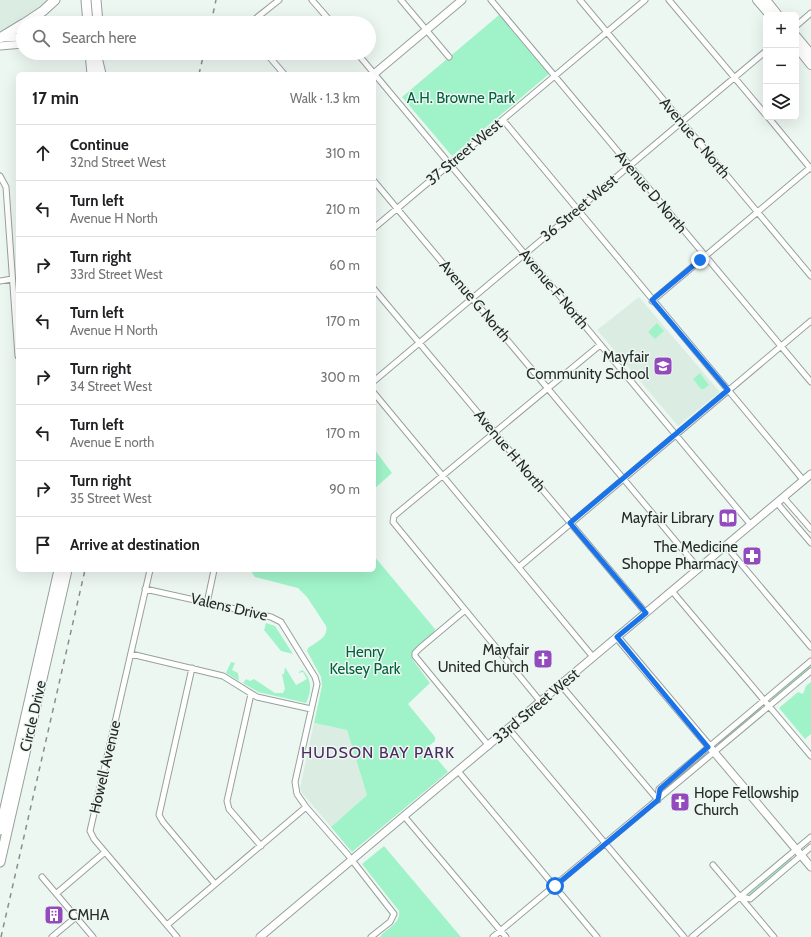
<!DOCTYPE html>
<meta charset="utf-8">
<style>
:root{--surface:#fff;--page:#f2f2f2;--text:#202124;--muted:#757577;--line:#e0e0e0}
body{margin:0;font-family:Cabin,sans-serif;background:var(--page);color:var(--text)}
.controls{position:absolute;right:12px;top:12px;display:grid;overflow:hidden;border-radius:6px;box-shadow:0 4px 16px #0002}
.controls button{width:36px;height:36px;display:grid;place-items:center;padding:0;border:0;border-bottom:1px solid var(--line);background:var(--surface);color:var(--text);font:20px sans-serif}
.stop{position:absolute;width:12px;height:12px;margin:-9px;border:3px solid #1a73e8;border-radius:50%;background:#fff}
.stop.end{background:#1a73e8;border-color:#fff;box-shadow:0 1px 4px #0008}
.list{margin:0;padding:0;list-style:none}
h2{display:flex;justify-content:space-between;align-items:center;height:52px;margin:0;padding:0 16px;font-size:17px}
h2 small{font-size:13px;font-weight:400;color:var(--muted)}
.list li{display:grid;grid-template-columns:26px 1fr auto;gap:12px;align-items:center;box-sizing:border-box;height:56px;padding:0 16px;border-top:1px solid var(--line)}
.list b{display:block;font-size:15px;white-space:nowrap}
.list p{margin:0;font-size:13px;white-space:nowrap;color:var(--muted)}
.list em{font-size:13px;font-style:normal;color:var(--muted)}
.icon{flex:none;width:22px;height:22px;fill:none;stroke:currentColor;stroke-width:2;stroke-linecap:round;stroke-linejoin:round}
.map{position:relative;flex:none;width:811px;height:937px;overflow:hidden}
.search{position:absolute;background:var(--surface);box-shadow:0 4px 16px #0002;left:16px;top:16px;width:360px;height:44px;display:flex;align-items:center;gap:10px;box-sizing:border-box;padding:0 14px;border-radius:22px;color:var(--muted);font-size:15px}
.panel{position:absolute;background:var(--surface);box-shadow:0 4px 16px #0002;left:16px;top:72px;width:360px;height:500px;border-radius:6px}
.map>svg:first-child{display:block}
</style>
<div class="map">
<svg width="811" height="937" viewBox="0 0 811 937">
<rect width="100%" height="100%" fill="#edf7f1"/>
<path fill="#dbede3" d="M0,0h52l-7,7 -45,27z
M639,297l81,95 -42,34 -81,-96z
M314,723l33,7 20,65 -36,32 -29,-34 -2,-5z"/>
<path fill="#a0f3c9" d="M499,15l50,59 -97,82 -50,-59z
M657,323l7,8 -9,8 -7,-7z
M700,373l9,12 -5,4h-3l-8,-10z
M374,449l18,24 -18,16z
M374,556l61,73 -1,4 -20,17 -2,5 1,5 17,23 -22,21 27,33v4l-6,5v3l19,23 -96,80 -21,-25 36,-32 -20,-65 -33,-7 8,-37 -1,-9 -14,-26 1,-3c8,-6 21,-11 18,-22l-19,-29 -9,-9 -43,-11 -3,-4v-3h122z
M266,623l9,3 18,28 -12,-3 -17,-21z
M231,662l4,1 -3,7 6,3 1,8 -13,-8z
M811,664v5l-38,31 -2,-2z
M285,667l11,18 11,-6 -4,-7 -5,1 4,-3c10,7 10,22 4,33l-48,-11 -15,-9 3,-4 4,2 4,-2 21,14h8l2,-4 -3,-15h2z
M811,682v52l-6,5 -26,-31 19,-16 5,2 3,-8z
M760,707l3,2 -44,37 -2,-4z
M703,754l3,3 -43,37 -3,-3z
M384,846l77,91h-81c5,-8 21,-13 19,-26l-37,-47z
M791,857l1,3 -43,36 -1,-3z"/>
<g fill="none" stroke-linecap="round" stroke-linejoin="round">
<g stroke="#98a19c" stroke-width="7">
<path id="minor" d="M312,0l20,23
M401,0l48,57
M491,0l320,382
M580,0l231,276
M669,0l97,115
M250,23l29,-23
M796,26l15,-13
M266,53l18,21
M357,53l394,472
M768,117l43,52
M503,120l301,361
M0,176l6,11 12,169
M374,181l325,388
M374,228l271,-228
M0,281l12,-2
M374,289l272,324
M652,301l159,-134
M374,381l392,-330
M374,393l219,264
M784,498l27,31
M777,503l34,40
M726,546l85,101
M519,567l292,-246
M150,570l-60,261 4,8 83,98
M145,589l126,28 10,5 34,55 2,7 -22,98 2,12 9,13 42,48 46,59 -4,8 -19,15
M672,591l139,165
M207,603l7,-33
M464,611l-44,37 -5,5v3l74,90
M131,654l92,22 34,21 54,12
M192,668l-33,147 4,7 52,62
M560,684l98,116
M251,694l-24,107 2,8 32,37
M540,701l-147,-179 1,-6 206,-171
M509,729l175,208
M458,771l139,166
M658,800l1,-11 152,-128
M404,816l102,121
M713,865l61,72
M42,877l51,60
M57,893l48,-41
M741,896l9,3 61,-52
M167,925l139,-118
M52,937l24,-20
M493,937l318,-266
M692,937l119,-100"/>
</g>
<g stroke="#98a19c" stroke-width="9">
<path id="tertiary" d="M374,74l88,-74
M617,637l194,230"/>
</g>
<g stroke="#98a19c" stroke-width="9">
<path id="secondary" d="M1,38l22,-1
M0,46l23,-2
M260,937l551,-463"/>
</g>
<g stroke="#98a19c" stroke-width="10">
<path id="primary" d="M757,0l13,15
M766,0l12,15
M796,36l15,18
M796,46l15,19"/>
</g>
<g stroke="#98a19c" stroke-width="11">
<path id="trunk" d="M86,0l2,23
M96,0l2,23
M25,23l18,-12 12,-11
M0,38l23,-14
M90,53l2,21
M96,53l5,21
M0,830l59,-260
M0,862l67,-292"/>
</g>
<use href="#minor" stroke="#fff" stroke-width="5"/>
<use href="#tertiary" stroke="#fff" stroke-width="7"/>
<use href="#secondary" stroke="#fff" stroke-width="7"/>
<use href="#primary" stroke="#fff" stroke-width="8"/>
<use href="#trunk" stroke="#fff" stroke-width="9"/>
<path stroke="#888f8b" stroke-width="1.5" stroke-dasharray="5 5" stroke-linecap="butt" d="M211,23l5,-23
M199,74l5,-21
M1,937l84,-367"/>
</g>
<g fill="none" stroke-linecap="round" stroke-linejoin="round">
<path stroke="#1a73e8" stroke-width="5" d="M555,886l103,-86 2,-11 48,-42 -91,-110 29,-24 -76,-90 158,-133 -76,-90 48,-40"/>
</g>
<defs>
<g id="school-square" transform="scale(1)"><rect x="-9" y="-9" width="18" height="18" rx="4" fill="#934abd" stroke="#edf7f1"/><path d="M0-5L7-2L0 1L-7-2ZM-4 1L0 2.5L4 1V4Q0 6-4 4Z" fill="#fff"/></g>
<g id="library-square" transform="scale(1)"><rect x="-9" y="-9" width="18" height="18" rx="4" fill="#934abd" stroke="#edf7f1"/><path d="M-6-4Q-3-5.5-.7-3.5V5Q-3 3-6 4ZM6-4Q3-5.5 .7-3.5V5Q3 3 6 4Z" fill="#fff"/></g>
<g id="pharmacy-square" transform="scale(1)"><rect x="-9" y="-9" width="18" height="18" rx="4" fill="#934abd" stroke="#edf7f1"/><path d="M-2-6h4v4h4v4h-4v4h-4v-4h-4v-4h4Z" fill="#fff"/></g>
<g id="church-square" transform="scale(1)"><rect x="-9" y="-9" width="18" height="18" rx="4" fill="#934abd" stroke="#edf7f1"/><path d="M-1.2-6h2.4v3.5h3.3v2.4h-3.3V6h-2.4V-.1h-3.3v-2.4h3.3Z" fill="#fff"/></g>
<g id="building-square" transform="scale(1)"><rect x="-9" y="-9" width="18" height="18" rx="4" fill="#934abd" stroke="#edf7f1"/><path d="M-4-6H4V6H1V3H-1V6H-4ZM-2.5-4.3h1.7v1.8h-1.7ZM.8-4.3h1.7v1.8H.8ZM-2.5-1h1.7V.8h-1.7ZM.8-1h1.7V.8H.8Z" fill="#fff"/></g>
</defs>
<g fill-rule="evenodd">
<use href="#school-square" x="663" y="366"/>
<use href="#library-square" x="728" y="518"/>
<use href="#pharmacy-square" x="752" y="556"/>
<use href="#church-square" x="543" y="659"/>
<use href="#church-square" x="680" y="802"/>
<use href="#building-square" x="54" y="915"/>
</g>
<g text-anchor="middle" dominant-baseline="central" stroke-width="3" stroke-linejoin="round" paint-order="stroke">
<g font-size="15" fill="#00603f" stroke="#edf7f1">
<text x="461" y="98">A.H. Browne Park</text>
<text x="365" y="652">Henry<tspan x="365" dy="17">Kelsey Park</tspan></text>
</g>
<g font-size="15" fill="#262a28" stroke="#edf7f1">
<text transform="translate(695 138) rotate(50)">Avenue C North</text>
<text transform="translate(464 152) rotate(-40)">37 Street West</text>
<text transform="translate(651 192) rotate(50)">Avenue D North</text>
<text transform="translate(579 208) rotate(-40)">36 Street West</text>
<text transform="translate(554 289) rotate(50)">Avenue F North</text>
<text transform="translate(475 301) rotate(50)">Avenue G North</text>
<text transform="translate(510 451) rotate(50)">Avenue H North</text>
<text transform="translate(229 607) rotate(13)">Valens Drive</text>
<text transform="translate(536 706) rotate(-40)">33rd Street West</text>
<text transform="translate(33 716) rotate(-77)">Circle Drive</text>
<text transform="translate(105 767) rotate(-77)">Howell Avenue</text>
</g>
<g font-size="15" fill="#262a28" stroke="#edf7f1" text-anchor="end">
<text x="649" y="357">Mayfair<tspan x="649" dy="17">Community School</tspan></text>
<text x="714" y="518">Mayfair Library</text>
<text x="738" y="547">The Medicine<tspan x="738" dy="17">Shoppe Pharmacy</tspan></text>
<text x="529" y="650">Mayfair<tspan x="529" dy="17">United Church</tspan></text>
<text x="694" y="793" text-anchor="start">Hope Fellowship<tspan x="694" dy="17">Church</tspan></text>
<text x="68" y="915" text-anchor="start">CMHA</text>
</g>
<g font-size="16" letter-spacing="1" fill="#4c2961" stroke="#edf7f1">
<text x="378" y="752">HUDSON BAY PARK</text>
</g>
</g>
</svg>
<div class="controls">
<button>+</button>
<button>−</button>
<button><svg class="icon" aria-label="layers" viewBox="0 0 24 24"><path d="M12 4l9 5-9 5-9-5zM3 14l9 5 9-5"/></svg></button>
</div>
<div class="stop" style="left:555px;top:886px"></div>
<div class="stop end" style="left:700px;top:260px"></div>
<div class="search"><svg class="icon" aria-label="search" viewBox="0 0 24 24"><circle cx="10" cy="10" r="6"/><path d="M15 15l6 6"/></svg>Search here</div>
<section class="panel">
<h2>17 min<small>Walk · 1.3 km</small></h2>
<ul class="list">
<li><svg class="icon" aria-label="ahead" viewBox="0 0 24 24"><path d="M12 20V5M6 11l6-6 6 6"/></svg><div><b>Continue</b><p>32nd Street West</p></div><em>310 m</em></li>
<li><svg class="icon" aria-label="left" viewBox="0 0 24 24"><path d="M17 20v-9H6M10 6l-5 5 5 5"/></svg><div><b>Turn left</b><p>Avenue H North</p></div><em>210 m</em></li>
<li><svg class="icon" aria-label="right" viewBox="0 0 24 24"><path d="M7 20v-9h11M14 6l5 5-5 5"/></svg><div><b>Turn right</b><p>33rd Street West</p></div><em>60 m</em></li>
<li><svg class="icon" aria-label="left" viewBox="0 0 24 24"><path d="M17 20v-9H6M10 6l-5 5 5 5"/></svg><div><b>Turn left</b><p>Avenue H North</p></div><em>170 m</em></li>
<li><svg class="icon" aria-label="right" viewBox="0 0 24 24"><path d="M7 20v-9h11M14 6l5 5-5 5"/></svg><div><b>Turn right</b><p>34 Street West</p></div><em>300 m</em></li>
<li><svg class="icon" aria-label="left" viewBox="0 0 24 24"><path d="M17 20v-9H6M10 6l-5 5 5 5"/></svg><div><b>Turn left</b><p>Avenue E north</p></div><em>170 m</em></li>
<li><svg class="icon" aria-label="right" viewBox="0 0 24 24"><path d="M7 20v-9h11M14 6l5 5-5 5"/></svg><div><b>Turn right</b><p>35 Street West</p></div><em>90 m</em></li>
<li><svg class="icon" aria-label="arrive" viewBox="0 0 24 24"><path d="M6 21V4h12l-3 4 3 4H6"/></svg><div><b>Arrive at destination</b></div></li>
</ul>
</section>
</div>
